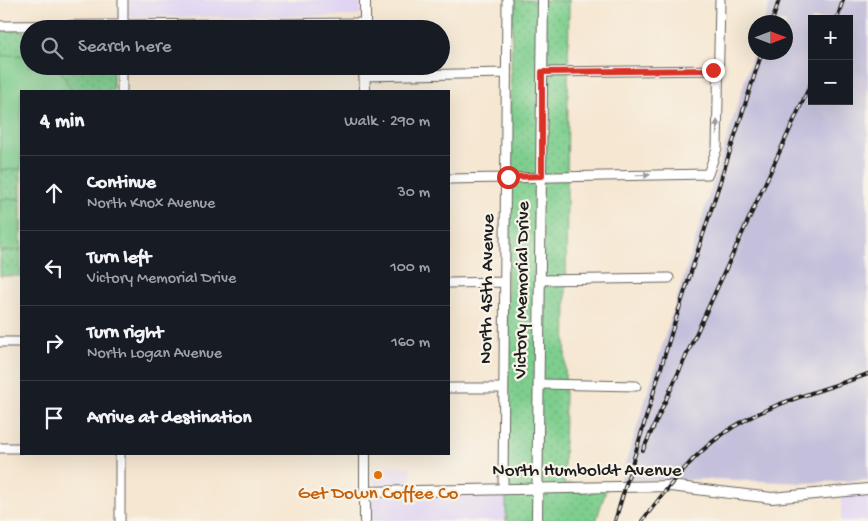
<!DOCTYPE html>
<meta charset="utf-8">
<style>
:root{--surface:#171b24;--page:#20242c;--text:#f1f3f6;--muted:#9ea1a6;--line:#363941}
body{margin:0;font-family:"Gochi Hand",sans-serif;background:var(--page);color:var(--text)}
.controls{position:absolute;right:15px;top:15px;display:grid;overflow:hidden;border-radius:0px;box-shadow:0 5px 20px #0002}
.controls button{width:45px;height:45px;display:grid;place-items:center;padding:0;border:0;border-bottom:1px solid var(--line);background:var(--surface);color:var(--text);font:25px sans-serif}
.compass{position:absolute;left:748px;top:15px;width:45px;height:45px;border-radius:50%;background:var(--surface);box-shadow:0 5px 20px #0002;rotate:90deg}
.stop{position:absolute;width:15px;height:15px;margin:-11px;border:4px solid #d93025;border-radius:50%;background:#fff}
.stop.end{background:#d93025;border-color:#fff;box-shadow:0 1px 5px #0008}
.list{margin:0;padding:0;list-style:none}
h2{display:flex;justify-content:space-between;align-items:center;height:65px;margin:0;padding:0 20px;font-size:21px}
h2 small{font-size:16px;font-weight:400;color:var(--muted)}
.list li{display:grid;grid-template-columns:32px 1fr auto;gap:15px;align-items:center;box-sizing:border-box;height:75px;padding:0 20px;border-top:1px solid var(--line)}
.list b{display:block;font-size:19px;white-space:nowrap}
.list p{margin:0;font-size:16px;white-space:nowrap;color:var(--muted)}
.list em{font-size:16px;font-style:normal;color:var(--muted)}
.icon{flex:none;width:28px;height:28px;fill:none;stroke:currentColor;stroke-width:2;stroke-linecap:round;stroke-linejoin:round}
.map{position:relative;flex:none;width:868px;height:521px;overflow:hidden}
.search{position:absolute;background:var(--surface);box-shadow:0 5px 20px #0002;left:20px;top:20px;width:430px;height:55px;display:flex;align-items:center;gap:12px;box-sizing:border-box;padding:0 18px;border-radius:28px;color:var(--muted);font-size:19px}
.panel{position:absolute;background:var(--surface);box-shadow:0 5px 20px #0002;left:20px;top:90px;width:430px;height:365px;border-radius:0px}
.map>svg:first-child{display:block}
</style>
<div class="map">
<svg width="868" height="521" viewBox="0 0 868 521">
<defs>
<pattern id="grass-dots" width="8" height="8" patternUnits="userSpaceOnUse" patternTransform="scale(1.25)"><rect width="8" height="8" fill="#7ece8e"/><path d="M2 2h.1M6 6h.1" fill="none" stroke="#6cb07a" stroke-width="1.8" stroke-linecap="round"/></pattern>
</defs>
<rect width="100%" height="100%" fill="#f7f3e8"/>
<filter id="ink" filterUnits="userSpaceOnUse"><feTurbulence type="fractalNoise" baseFrequency=".02" numOctaves="2"/><feDisplacementMap in="SourceGraphic" scale="10" xChannelSelector="R" yChannelSelector="G"/><feConvolveMatrix kernelMatrix="1 2 1 2 8 2 1 2 1" color-interpolation-filters="sRGB"/></filter>
<filter id="wash" filterUnits="userSpaceOnUse"><feTurbulence type="fractalNoise" baseFrequency=".0096" numOctaves="4" result="noise"/><feDisplacementMap in="SourceGraphic" scale="20" xChannelSelector="R" yChannelSelector="G"/><feGaussianBlur stdDeviation="1.12" result="paint"/><feColorMatrix in="noise" values="0 0 0 0 0 0 0 0 0 0 0 0 0 0 0 0 0 1.4 0 .05"/><feComposite in="paint" operator="in"/></filter>
<g filter="url(#wash)">
<rect width="100%" height="100%" fill="#f6e7d2"/>
<path fill="#e0d4f4" d="M129,0h231l1,6v7l-4,3 -225,1 -4,-4z
M411,467v18l-34,1 -4,-4 -1,-14z
M868,492v29h-27v-27z
M507,494l-1,27h-135l-2,-12 2,-10 6,-3z"/>
<path fill="#c4c0db" fill-rule="evenodd" d="M771,0h97v480l-65,3 -88,-4 -95,2 135,-433 1,4h30v-30h-22zM812,19h37v82h-37z"/>
<path fill="url(#grass-dots)" stroke="#4d7555" d="M513,0h56l-5,484h44l-12,37h-90l2,-344z
M0,30l29,1v35h84v25h-92v185h-21z"/>
<path fill="#7ece8e" stroke="#4d7555" d="M23,55l6,1v10h25l8,7 10,18h-51v78l-21,1v-114z
M0,199h21v51l-21,1z"/>
</g>
<g filter="url(#ink)">
<g fill="none" stroke-linecap="round" stroke-linejoin="round">
<g stroke="#68635c" stroke-width="11">
<path id="minor" d="M0,26l365,-3
M123,28v-28
M542,72l176,-2
M364,76l142,-3
M122,91v-25
M449,179l259,-5 9,-26 3,-148
M540,280l129,-2
M449,283l55,-1
M0,342h21
M540,384l96,2
M449,388h54
M0,448h21
M503,489l4,-489
M120,521v-67"/>
</g>
<g stroke="#68635c" stroke-width="12">
<path id="tertiary" d="M365,29v-29
M364,66l1,25
M365,454v67
M365,492l305,-6 102,12 96,-9
M537,521l6,-521"/>
</g>
<use href="#minor" stroke="#fff" stroke-width="9"/>
<use href="#tertiary" stroke="#fff" stroke-width="10"/>
<g stroke="#1c1c1c" stroke-width="4">
<path id="rail" d="M837,19l6,-19
M772,22l7,-22
M643,450l169,-369
M615,521l57,-190 90,-279
M642,521c24,-31 48,-64 81,-87 43,-31 96,-42 145,-60"/>
</g>
<use href="#rail" stroke="#f7f3e8" stroke-width="2" stroke-dasharray="5.5" stroke-linecap="butt"/>
</g>
<defs><path id="oneway-solid" d="M-6-.8H1V-3.2L6.5 0L1 3.2V.8H-6Z" transform="scale(1.25)"/></defs>
<g fill="#999">
<use href="#oneway-solid" transform="translate(717 127) rotate(-89)"/>
<use href="#oneway-solid" transform="translate(643 175) rotate(-1)"/>
</g>
</g>
<g fill="none" stroke-linecap="round" stroke-linejoin="round" filter="url(#ink)">
<path stroke="#d93025" stroke-width="6" d="M508,177l34,-1v-104l171,-2"/>
</g>
<circle fill="#e8710a" stroke="#f7f3e8" stroke-width="2" cx="378" cy="475" r="5"/>
<g text-anchor="middle" dominant-baseline="central" stroke-width="4.5" stroke-linejoin="round" paint-order="stroke">
<g font-size="19" fill="#1c1c1c" stroke="#f7f3e8">
<text transform="translate(488 289) rotate(-89)">North 45th Avenue</text>
<text transform="translate(523 290) rotate(-89)">Victory Memorial Drive</text>
<text x="587" y="471">North Humboldt Avenue</text>
</g>
<g font-size="19" fill="#c56008" stroke="#f7f3e8">
<text x="378" y="494">Get Down Coffee Co</text>
</g>
</g>
</svg>
<div class="controls">
<button>+</button>
<button>−</button>
</div>
<svg class="compass" viewBox="-18 -18 36 36"><path d="M0-13l5 13h-10z" fill="#e53935"/><path d="M0 13l5-13h-10z" fill="#9ea1a6"/></svg>
<div class="stop" style="left:508px;top:177px"></div>
<div class="stop end" style="left:713px;top:70px"></div>
<div class="search"><svg class="icon" aria-label="search" viewBox="0 0 24 24"><circle cx="10" cy="10" r="6"/><path d="M15 15l6 6"/></svg>Search here</div>
<section class="panel">
<h2>4 min<small>Walk · 290 m</small></h2>
<ul class="list">
<li><svg class="icon" aria-label="ahead" viewBox="0 0 24 24"><path d="M12 20V5M6 11l6-6 6 6"/></svg><div><b>Continue</b><p>North Knox Avenue</p></div><em>30 m</em></li>
<li><svg class="icon" aria-label="left" viewBox="0 0 24 24"><path d="M17 20v-9H6M10 6l-5 5 5 5"/></svg><div><b>Turn left</b><p>Victory Memorial Drive</p></div><em>100 m</em></li>
<li><svg class="icon" aria-label="right" viewBox="0 0 24 24"><path d="M7 20v-9h11M14 6l5 5-5 5"/></svg><div><b>Turn right</b><p>North Logan Avenue</p></div><em>160 m</em></li>
<li><svg class="icon" aria-label="arrive" viewBox="0 0 24 24"><path d="M6 21V4h12l-3 4 3 4H6"/></svg><div><b>Arrive at destination</b></div></li>
</ul>
</section>
</div>
